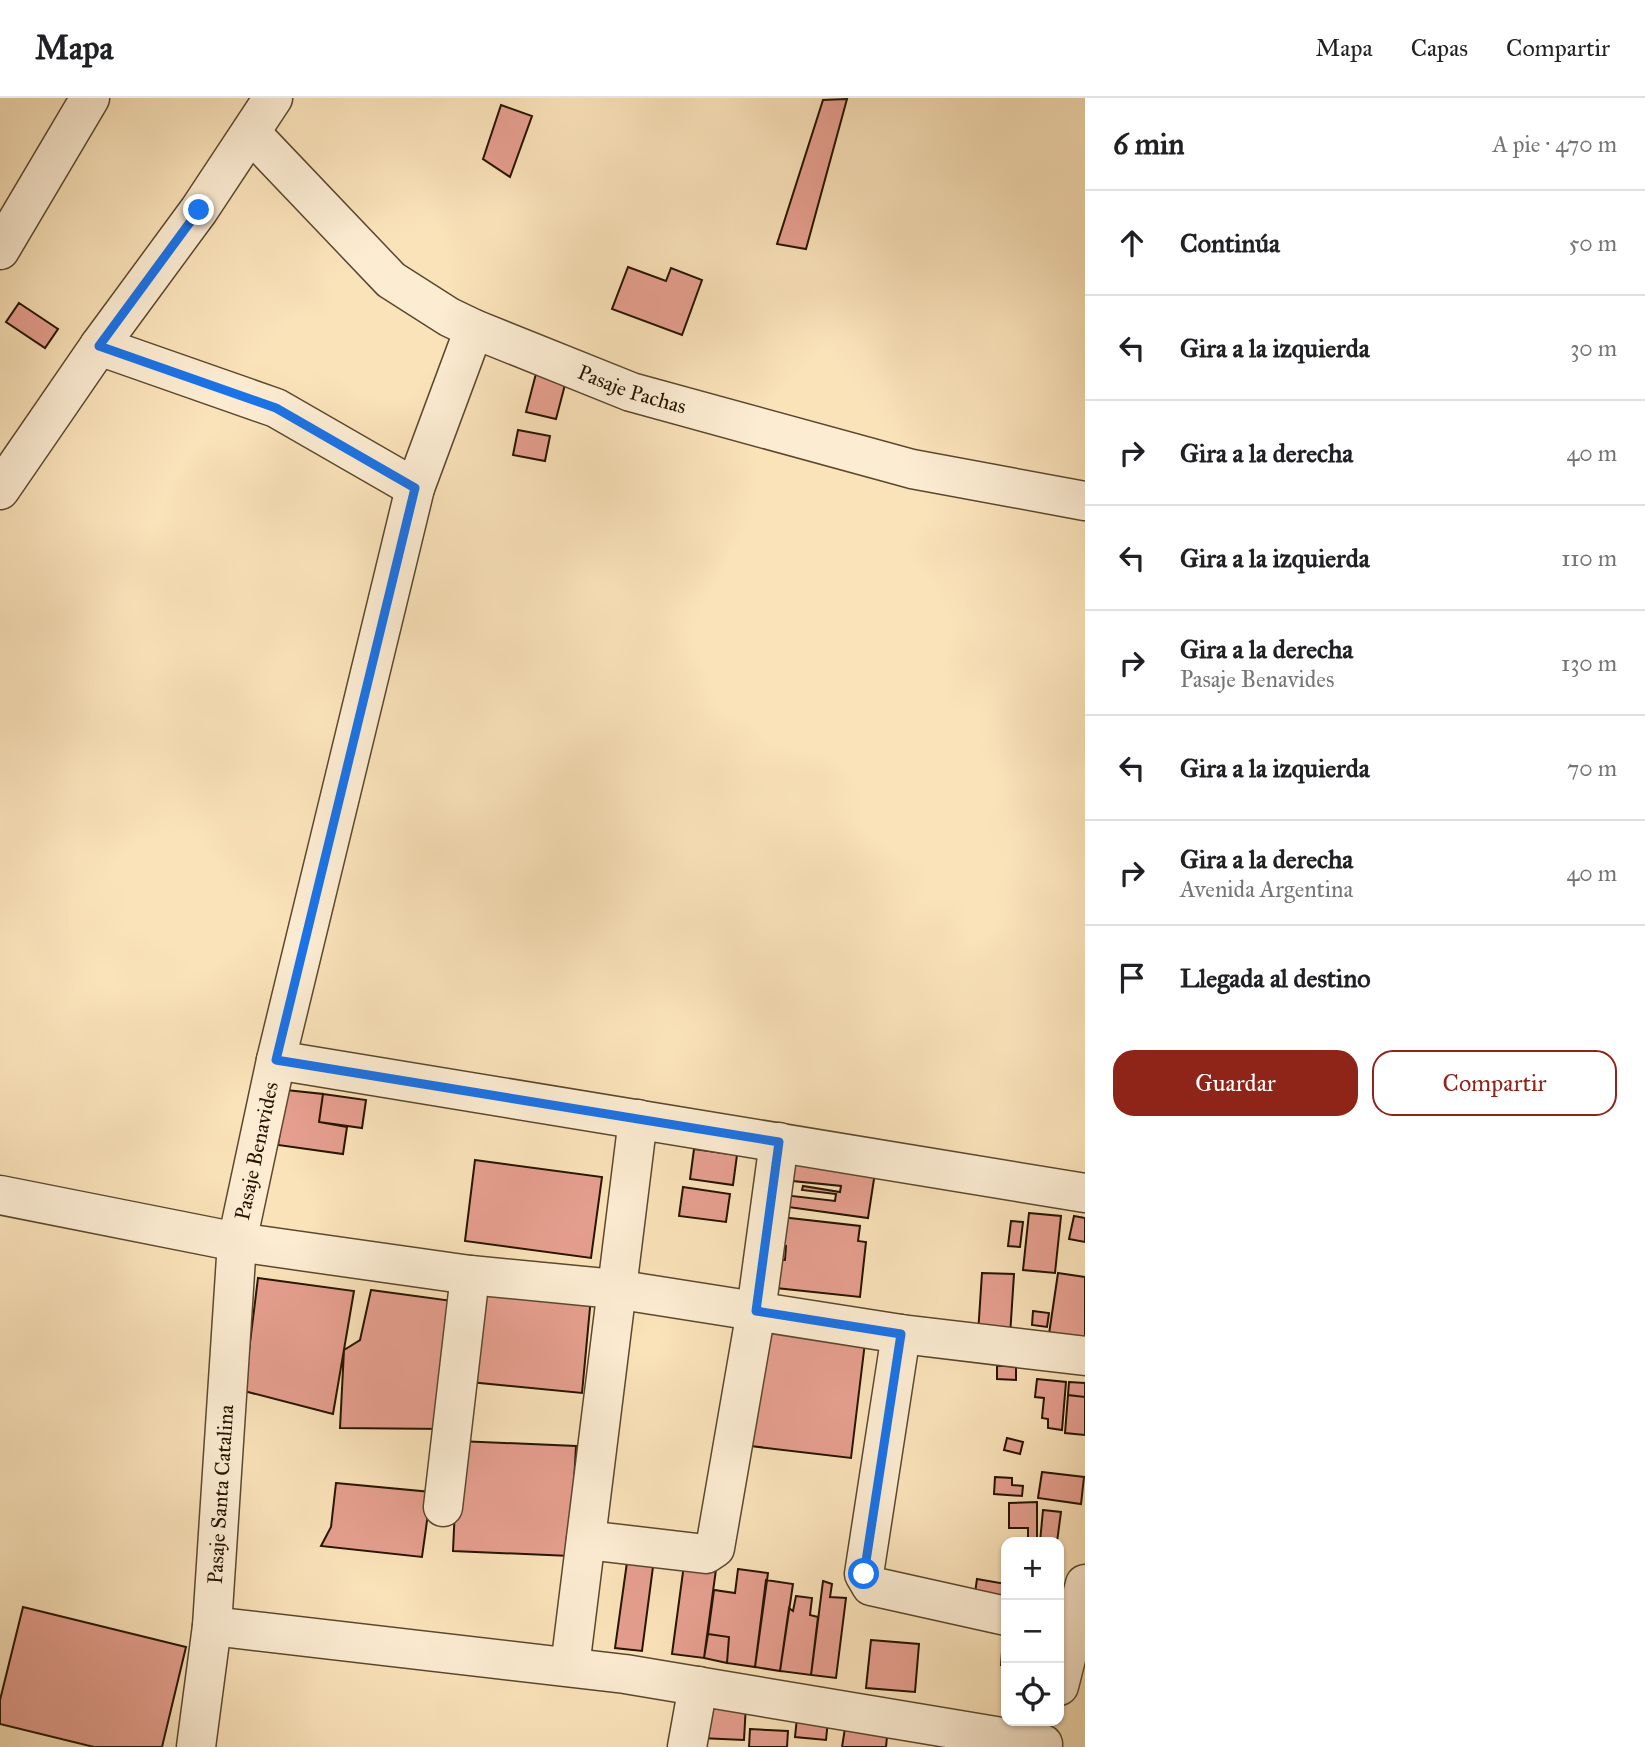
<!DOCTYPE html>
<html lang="es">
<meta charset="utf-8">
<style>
:root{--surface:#fff;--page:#f2f2f2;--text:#202124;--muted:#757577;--line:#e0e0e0;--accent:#8f2418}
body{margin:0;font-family:"IM FELL Great Primer",serif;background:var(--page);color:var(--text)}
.controls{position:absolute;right:21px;bottom:21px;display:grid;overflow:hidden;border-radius:14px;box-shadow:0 2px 5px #0004}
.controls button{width:63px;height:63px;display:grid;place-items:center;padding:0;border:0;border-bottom:2px solid var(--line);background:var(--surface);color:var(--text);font:35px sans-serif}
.stop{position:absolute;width:21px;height:21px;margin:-16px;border:5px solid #1a73e8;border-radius:50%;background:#fff}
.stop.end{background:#1a73e8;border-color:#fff;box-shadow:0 2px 7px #0008}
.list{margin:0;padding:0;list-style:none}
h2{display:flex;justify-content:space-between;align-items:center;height:91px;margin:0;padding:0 28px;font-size:30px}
h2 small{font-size:23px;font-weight:400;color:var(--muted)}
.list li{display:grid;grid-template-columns:46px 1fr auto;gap:21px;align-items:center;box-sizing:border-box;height:105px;padding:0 28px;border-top:2px solid var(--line)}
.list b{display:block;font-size:26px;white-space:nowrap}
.list p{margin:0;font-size:23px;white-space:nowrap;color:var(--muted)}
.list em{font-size:23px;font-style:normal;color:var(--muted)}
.actions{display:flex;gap:14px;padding:21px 28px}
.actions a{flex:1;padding:16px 0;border:2px solid var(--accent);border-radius:21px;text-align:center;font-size:24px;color:var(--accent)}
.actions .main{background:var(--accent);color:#fff}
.icon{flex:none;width:38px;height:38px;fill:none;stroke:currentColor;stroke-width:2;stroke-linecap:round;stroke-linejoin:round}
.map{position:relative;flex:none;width:1085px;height:1649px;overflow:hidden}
header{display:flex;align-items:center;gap:42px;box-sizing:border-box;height:98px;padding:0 35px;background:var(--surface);border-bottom:2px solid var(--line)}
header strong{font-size:33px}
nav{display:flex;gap:38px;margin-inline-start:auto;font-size:24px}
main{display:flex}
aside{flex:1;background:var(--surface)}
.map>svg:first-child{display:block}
</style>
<header>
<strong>Mapa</strong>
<nav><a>Mapa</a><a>Capas</a><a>Compartir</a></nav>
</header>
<main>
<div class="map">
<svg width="1085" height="1649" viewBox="0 0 1085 1649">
<rect width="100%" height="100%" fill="#fae2b9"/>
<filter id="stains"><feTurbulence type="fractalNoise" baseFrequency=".00286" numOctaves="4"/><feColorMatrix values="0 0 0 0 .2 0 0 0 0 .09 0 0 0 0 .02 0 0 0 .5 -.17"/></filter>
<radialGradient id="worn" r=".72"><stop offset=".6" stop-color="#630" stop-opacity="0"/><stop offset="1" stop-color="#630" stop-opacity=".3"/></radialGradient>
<path fill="#e69f8f" stroke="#261400" stroke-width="2" d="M847,1l-41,150 -29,-5 46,-144z
M501,7l31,11 -22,61 -27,-18z
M628,169l38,14 5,-13 31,12 -20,55 -70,-26z
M19,205l39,26 -13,19 -39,-26z
M539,264l28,15 -11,42 -30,-7z
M518,332l32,6 -5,25 -32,-6z
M286,992l37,4 -4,28 28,5 -4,27 -65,-9z
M323,996l43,6 -4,28 -43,-6z
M694,1051l43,6 -4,30 -43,-6z
M783,1056l93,12 -8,52 -87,-12 3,-11 51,6 1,-7 -34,-4 1,-4 37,6 1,-6 -58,-6z
M475,1062l127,17 -11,81 -126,-17z
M683,1089l47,7 -4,28 -47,-6z
M1029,1115l32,3 -6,57 -32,-3z
M772,1118l88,10 -2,15 8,1 -6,55 -84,-9 -10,-30 19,2 1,-14 -10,-1z
M1074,1118l11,2v24l-16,-3z
M1011,1123l12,1 -3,25 -12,-1z
M982,1175l32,1 -4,62 -32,-2z
M1058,1175l27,4v62l-36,-5z
M258,1180l96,13 -21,123 -89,-23z
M479,1188l112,11 -9,96 -112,-11z
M371,1192l89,12 -15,127 -105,-1 4,-78 16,-10z
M1033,1213l16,2 -2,14 -15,-2z
M757,1223l109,13 -15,124 -109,-13z
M997,1268h19v14l-19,-1z
M1037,1281l29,3 -4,48 -14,-2v-9l-6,-1 2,-20 -9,-1z
M1069,1284l16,1v14l-17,-2z
M1068,1297l17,2v38l-20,-2z
M1007,1340l16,4 -3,12 -16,-4z
M458,1343l118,5 -6,110 -117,-5z
M1042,1374l42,5 -3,27 -43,-6z
M995,1379l17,1v7l11,1 -1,10 -28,-2z
M336,1385l95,9 -9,65 -101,-11 10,-19z
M1037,1404v40h-9v-14h-19v-25z
M1043,1412l18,2 -4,30h-17z
M628,1457l26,4 -12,92 -27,-3z
M685,1459l32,5 -13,96 -32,-4z
M738,1471l30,4 -13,94 -28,-4 2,-26 -21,-3 6,-44 21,3z
M977,1481l29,5v27l-31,-18z
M766,1482l27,4 -13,87 -25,-4z
M823,1483l9,3 -2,13 16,1 -10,80 -25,-3z
M796,1498l16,2 -2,17 8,2 -7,58 -31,-4 9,-63 4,3z
M23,1509l163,40 -24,100h-68l-94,-23v-24z
M708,1536l21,3 -2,26 -23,-5z
M1003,1541h3v26h-5z
M871,1542l48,4 -4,48 -49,-4z
M702,1604l44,2 -2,36 -44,-2z
M798,1610l31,3 -3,29 -31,-3z
M846,1624l42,5 -2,20h-44z
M750,1631l38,2 -1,16h-38z"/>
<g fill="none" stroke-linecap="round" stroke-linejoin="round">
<g stroke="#5b482e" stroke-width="41">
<g id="minor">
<path id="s1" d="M251,35l140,147 58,37 25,12 157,63 281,77 173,32"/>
<path d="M0,152l90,-152"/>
<path d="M99,248l177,62 139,80"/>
<path d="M0,392l99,-144 100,-136 74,-112"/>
<path d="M276,962l809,133"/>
<path d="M0,1097l237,47 233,33 145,14 286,45 184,22"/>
<path d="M901,1236l-37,240 7,12 135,30"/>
<path d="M443,1409l27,-232"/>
<path d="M586,1442l120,14 9,-6 41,-237 23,-169"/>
<path d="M212,1528l413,48 418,70"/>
<path d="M570,1569l68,-548"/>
<path d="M1059,1588l26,-102"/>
<path id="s2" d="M196,1649l16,-121 25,-384 39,-182 139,-572 59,-159"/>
<path d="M687,1649l11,-61"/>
</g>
</g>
<use href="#minor" stroke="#fcecd2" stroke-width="38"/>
</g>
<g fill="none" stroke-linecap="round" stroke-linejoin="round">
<path stroke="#1a73e8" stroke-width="9" d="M199,112l-100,136 177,62 139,80 -139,572 503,82 -23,169 145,23 -37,240"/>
</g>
<g text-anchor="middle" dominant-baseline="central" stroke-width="5" stroke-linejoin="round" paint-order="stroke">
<g font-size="21" fill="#261400" stroke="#fcecd2">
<text stroke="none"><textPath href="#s1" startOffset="469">Pasaje Pachas</textPath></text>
<text stroke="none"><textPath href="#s2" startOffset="600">Pasaje Benavides</textPath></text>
<text stroke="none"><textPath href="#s2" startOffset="254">Pasaje Santa Catalina</textPath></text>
</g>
</g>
<rect width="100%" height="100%" filter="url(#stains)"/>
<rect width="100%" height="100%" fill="url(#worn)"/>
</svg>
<div class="controls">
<button>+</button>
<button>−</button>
<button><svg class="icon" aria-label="locate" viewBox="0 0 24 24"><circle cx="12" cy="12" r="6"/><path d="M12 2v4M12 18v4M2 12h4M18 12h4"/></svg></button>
</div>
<div class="stop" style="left:864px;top:1476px"></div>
<div class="stop end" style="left:199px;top:112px"></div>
</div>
<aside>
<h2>6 min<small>A pie · 470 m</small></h2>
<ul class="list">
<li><svg class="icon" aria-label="ahead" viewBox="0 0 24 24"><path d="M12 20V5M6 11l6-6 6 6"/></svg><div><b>Continúa</b></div><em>50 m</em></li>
<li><svg class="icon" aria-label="left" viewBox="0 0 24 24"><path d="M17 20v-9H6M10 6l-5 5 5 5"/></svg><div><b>Gira a la izquierda</b></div><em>30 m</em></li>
<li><svg class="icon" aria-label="right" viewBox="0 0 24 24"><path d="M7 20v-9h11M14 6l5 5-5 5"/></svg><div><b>Gira a la derecha</b></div><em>40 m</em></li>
<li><svg class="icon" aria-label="left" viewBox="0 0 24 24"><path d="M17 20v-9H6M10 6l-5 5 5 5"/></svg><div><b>Gira a la izquierda</b></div><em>110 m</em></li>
<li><svg class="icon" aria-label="right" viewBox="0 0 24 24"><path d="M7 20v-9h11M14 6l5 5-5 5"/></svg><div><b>Gira a la derecha</b><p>Pasaje Benavides</p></div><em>130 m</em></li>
<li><svg class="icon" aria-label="left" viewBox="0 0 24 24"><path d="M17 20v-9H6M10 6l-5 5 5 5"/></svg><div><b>Gira a la izquierda</b></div><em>70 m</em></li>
<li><svg class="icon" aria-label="right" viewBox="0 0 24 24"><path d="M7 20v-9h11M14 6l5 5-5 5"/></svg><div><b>Gira a la derecha</b><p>Avenida Argentina</p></div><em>40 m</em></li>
<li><svg class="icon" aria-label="arrive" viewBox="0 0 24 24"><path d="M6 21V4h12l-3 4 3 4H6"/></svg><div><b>Llegada al destino</b></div></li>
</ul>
<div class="actions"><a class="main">Guardar</a><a>Compartir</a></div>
</aside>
</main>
